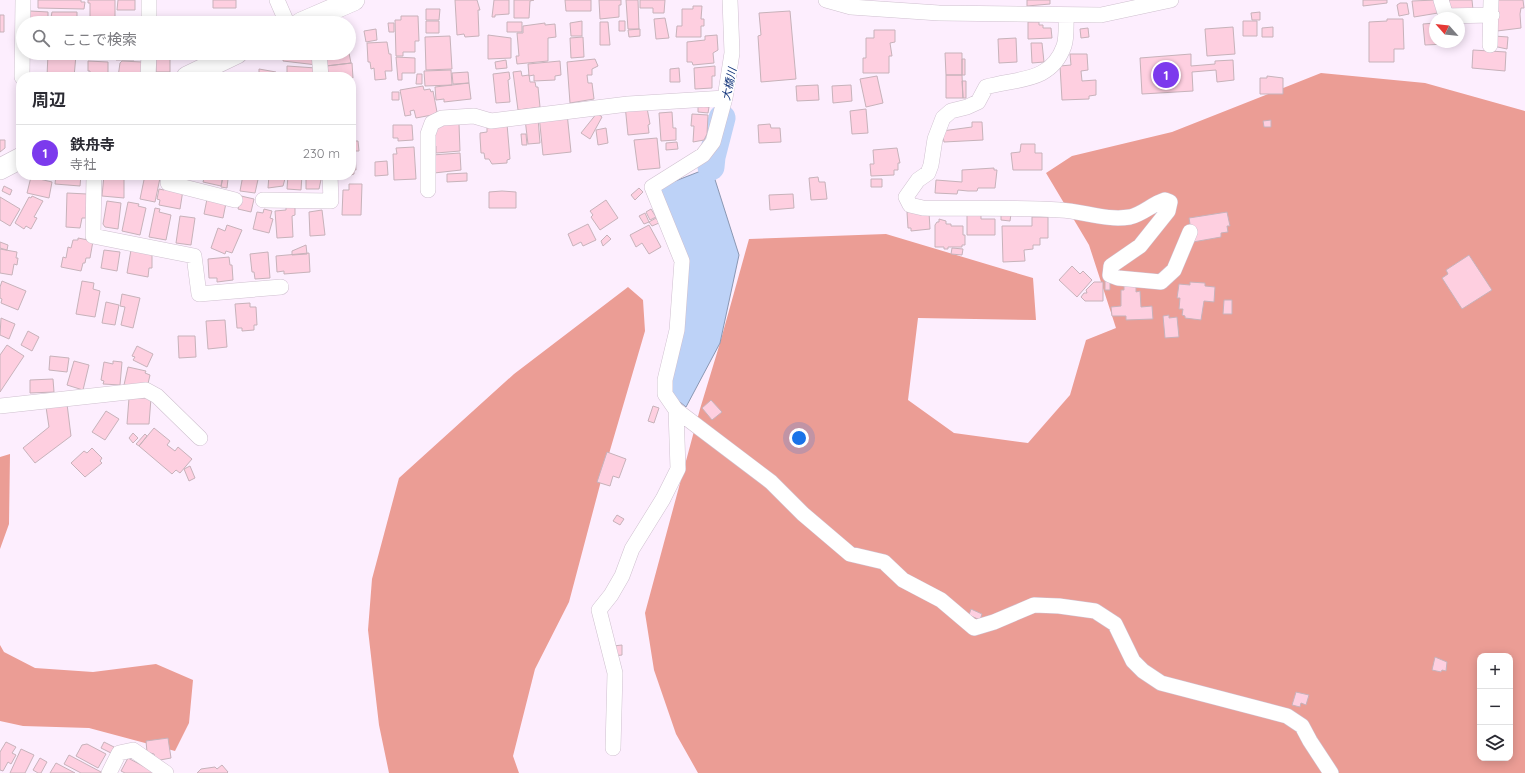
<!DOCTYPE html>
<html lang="ja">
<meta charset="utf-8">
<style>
:root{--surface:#fff;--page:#f7f7f7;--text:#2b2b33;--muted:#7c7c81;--line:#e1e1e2;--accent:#7c3aed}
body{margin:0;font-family:Quicksand,"Noto Sans JP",sans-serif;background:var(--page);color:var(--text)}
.controls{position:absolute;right:12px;bottom:12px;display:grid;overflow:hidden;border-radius:8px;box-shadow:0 2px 10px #0003}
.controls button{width:36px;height:36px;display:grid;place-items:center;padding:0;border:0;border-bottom:1px solid var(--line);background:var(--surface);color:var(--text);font:20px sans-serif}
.compass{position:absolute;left:1429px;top:12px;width:36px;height:36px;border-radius:50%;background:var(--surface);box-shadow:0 2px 10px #0003;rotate:297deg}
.you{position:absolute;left:799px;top:438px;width:14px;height:14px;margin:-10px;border:3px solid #fff;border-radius:50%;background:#1a73e8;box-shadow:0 0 0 6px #1a73e833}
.badge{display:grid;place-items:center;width:26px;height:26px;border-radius:50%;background:var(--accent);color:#fff;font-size:13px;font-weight:700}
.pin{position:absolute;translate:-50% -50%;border:2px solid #fff;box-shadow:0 1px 4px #0006}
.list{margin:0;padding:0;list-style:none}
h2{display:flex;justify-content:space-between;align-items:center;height:52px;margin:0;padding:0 16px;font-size:17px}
h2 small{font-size:13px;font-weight:400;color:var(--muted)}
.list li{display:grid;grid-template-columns:26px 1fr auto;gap:12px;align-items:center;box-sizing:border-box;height:56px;padding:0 16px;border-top:1px solid var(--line)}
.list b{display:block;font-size:15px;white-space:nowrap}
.list p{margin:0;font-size:13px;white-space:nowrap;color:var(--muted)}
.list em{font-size:13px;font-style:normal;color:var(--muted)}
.icon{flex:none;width:22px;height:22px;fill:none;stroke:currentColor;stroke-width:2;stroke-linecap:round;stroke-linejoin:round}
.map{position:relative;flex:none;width:1525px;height:773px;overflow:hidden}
.search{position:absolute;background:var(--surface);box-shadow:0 2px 10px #0003;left:16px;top:16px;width:340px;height:44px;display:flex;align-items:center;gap:10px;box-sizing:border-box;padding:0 14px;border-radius:22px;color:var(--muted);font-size:15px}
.panel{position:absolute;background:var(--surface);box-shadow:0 2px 10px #0003;left:16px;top:72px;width:340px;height:108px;border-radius:16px}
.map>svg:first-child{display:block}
</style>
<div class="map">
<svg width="1525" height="773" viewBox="0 0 1525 773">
<rect width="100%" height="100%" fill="#fdeefe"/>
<path fill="#eb9d95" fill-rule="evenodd" d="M1321,73l104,10 100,28v662h-827l-22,-39 -22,-64 -9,-57 55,-204 20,-66 29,-104 137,-5 147,44 3,42 -118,-2 -10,82 46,33 74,10 42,-48 16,-55 30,-12 -27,-83 -43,-72 26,-17 100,-24zM1480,656h30v102h-30z
M628,287l15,13 2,31 -44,150 -32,121 -34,67 -22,87 6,17h-130l-10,-48 -11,-95 4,-51 27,-101 115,-104z
M10,454l-1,70 -9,25v-92z
M0,645l4,7 31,16 58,4 63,-8 37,16 -4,43 -14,28 -86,-23 -66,-2 -23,-5z"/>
<path fill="#bdd2f7" stroke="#8a97b2" d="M711,167l28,88 -19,88 -34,64 -17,-14 16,-133 -30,-71z"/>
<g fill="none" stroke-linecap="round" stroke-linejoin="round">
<path stroke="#bdd2f7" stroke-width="27" d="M711,167l1,-10 10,-39"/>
</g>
<path fill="#fecfe0" stroke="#c7b2ba" d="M38,0h43v2h4l-1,7 -46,-1z
M88,0h27v18h-2v5h-23v-20h-2z
M118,0h17v10h-18z
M213,0h23v8h-23z
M455,0h22l3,10h-2l1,26 -14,1 -1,-3 -7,1z
M494,0h15v14l-14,1v2h-3z
M514,0h20l-4,1 -1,17h-15z
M565,0h26v11h-25z
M599,0h22v5h-2v12l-19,2z
M626,0h12l1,29h-11z
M640,0h25l-1,13h-11v-5h-13z
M1027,0h23v4l-23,2z
M1363,0h24v3l-24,3z
M1436,0l2,13 -24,4 -2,-16z
M1449,0h23l1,10 -24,1z
M1495,0h28l1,8h-3l-1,6 1,14 -24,3z
M1400,3h7l2,11 -10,2 -2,-11z
M693,6h9l-1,13h3v7h-3v11h-25l1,-11h5v-17h11z
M426,9h14l-1,11h-13z
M30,11l18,1v11h-19z
M790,11l6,68 -35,3 -3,-46 3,-1 -2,-22z
M52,12h25v11h-27z
M1260,12v8h-8l-1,-7z
M0,15h4v17h-4z
M401,16h17l1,25h-4v11h-12v4h-7l-1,-36h6z
M665,18l4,20 -13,1 -2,-20z
M1387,19h16l1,30h-10v13h-25v-40l18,-1z
M426,21h13v12h-13z
M582,21v15h-11l-1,-13z
M619,21h6v10h-6z
M1243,21h14v15h-14z
M507,22h15v10h-15z
M600,22h8l2,23h-10z
M1028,22h11v3h4v3h8l1,10 -24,1z
M388,23h6v9h-5z
M545,23v2l10,-1 1,13 -8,1v23l-31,3 -1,-8h3l-2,-23h6v-7z
M1435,23v19h11v2l-21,1 -2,-21z
M1233,27l2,27 -28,2 -2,-27z
M1273,27v10h-11v-9z
M1088,28l1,9 -8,1 -1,-9z
M376,29l1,11 -11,2 -2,-11z
M640,29v7l-11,1 -1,-7z
M874,30h21v12l-5,1 2,13h-3v17h-26v-15h3v-20h8z
M488,35l23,3v20l-23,1z
M717,35l1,15 -5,3 1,10 -21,2 -1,-3h-5v-20l18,-2v-4z
M450,36l2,33 -26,1 -1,-33z
M1494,36l14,1 -1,12 -14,-3z
M583,37l1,20 -13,1 -1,-20z
M1016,38l1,24 -18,1 -1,-24z
M387,42l2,12h2l1,17h-7l1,8 -11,1 -1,-12 -3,1 -1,-7h-2l-1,-19z
M1031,43h11l2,19 -12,1z
M1473,50l33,2 -1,19 -33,-3z
M48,53h26v2h2l-2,22h2h-29z
M90,53h23v6h-23z
M116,53h18v7h-18z
M156,53h14v19h-14z
M284,53h31l2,12 -34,-4z
M324,53h25l2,10 -25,3z
M945,53h17v22h-16z
M1070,54h17l1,16 -7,1 1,10 14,-1v15l-7,1v3l-27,1 -2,-34 11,-1z
M1191,54v12l24,-2v-3l18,-1 1,20 -17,2 -1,-12 -24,2 1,19 -51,3 -2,-36z
M396,57l19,1v15h-13v7h-4z
M595,59l3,7 -6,3v6h-5l1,8h4l2,16 -24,4 -3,-41z
M962,59h3v16h-3z
M506,60l1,8 -11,1 -1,-7z
M88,61l20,1v15h-18v-6h-2z
M122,61l20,1 -1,15h-23l2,-14z
M560,61l1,14 -6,1v4l-21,1v-6l-5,1 -1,-12z
M352,63l1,15 -26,-1 -1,-11z
M287,66l29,2v8l-29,1z
M715,66v10h-3v12l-17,1 -1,-21z
M679,68l1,14h-10v-13z
M259,69l17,3 -1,5h-16z
M451,70l1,15 -27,1 -1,-15z
M521,71l1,5 7,-1 1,7h5l1,5h2l2,20 -22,3 -5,-38z
M468,72l1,11 -16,1 -1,-11z
M509,72l1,7 -2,1 2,22 -14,1 -3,-29z
M417,74h5v10h-6z
M946,75h16l1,23h-17z
M877,76l6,27 -17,4 -6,-28z
M1267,76l16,2v16h-23v-16h7z
M962,81h4v17h-3z
M469,83l2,16 -27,3v-3l-8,1 -1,-13z
M818,85l1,15 -22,1 -1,-15z
M851,85l1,16 -19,2 -1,-17z
M423,86l1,4 6,-1 1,3 2,-1 4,21 -5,3 -16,3 -2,-8 -4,1 1,4 -6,1 -5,-26z
M392,92h7v8h-7z
M625,105l22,3 3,16 -2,1 1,8 -21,2z
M698,106l11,1 -1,6 -10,-1z
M351,108l3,15h-2l1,15 -2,2z
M866,109l2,24 -16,1 -2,-23z
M672,112l1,16h3v12l-15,1 -2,-28z
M567,113l4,39 -28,3 -4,-40z
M597,113l5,4 -12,22 -9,-6z
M692,114l16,1 -1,19 -3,6 -11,2 1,-16h-3z
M538,118l2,25 -12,1 -3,-25z
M1271,120v7h-7l-1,-6z
M437,122l22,2 1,27 -24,2v-7h-4z
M972,122h10l1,18 -39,2 -2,-11 30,-4z
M487,124h20l3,35 -3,1v3l-15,1 -3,-5h-4l-1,-6h-3l-1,-16v-4l7,-1z
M770,124l1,4h9l1,14 -22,1 -1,-18z
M393,125h19l1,15 -15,1v-3h-5z
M606,128l2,15 -10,2 -2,-15z
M521,134h5l1,11h-5z
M657,138l3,30 -22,2 -4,-30z
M0,140h5v8l-5,4z
M351,141h7l1,10h-8z
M677,142l1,7 -12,1v-7z
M1021,144h14v9h7v17h-29l-2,-17 9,-1z
M414,147l2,32 -22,1 -1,-26h4l-1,-6z
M897,148l3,15h-2v7h-4v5l-23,1 -1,-12h4l-1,-14z
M355,152l1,18h-2v4l-3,1v-22z
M460,153l1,17 -27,3 -2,-18z
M387,161l1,14 -13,1v-14z
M994,168v2h3l-2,18h-17l-1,3h-9l-10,-1 -1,4 -22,-1 1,-13 26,2v-12z
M467,173v8l-20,1v-8z
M56,175h25l-1,11 -25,-2z
M104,175h20v23l-22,-2z
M145,175l15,3 -5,24 -15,-3z
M205,175h18l-2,11 -18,-4z
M243,175h16l-4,18 -15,-2z
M269,175h17l-3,11 -15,2z
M288,175h14l-1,15 -14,-1z
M306,175h16l-3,14h-13z
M31,177l21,5 -3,16 -22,-5z
M223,177l5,2 -1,9 -6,-1z
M818,177l1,5h6l2,17 -16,1 -2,-22z
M871,179h11v8h-11z
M349,184h13l-1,31h-19l1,-25h6z
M4,186l8,4 -2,5 -8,-4z
M164,187l19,3 -3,19 -21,-4 1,-5 -3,-1 2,-10 5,1z
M639,188l4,4 -8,8 -4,-5z
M502,191l14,1v16h-27v-16z
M67,193l20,1 -1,24h-4l-2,10 -14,-1z
M793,194l1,14 -24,2 -1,-15z
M32,196l11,5 -9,16 3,1 -6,11 -5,-3 -2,3 -9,-6 14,-26 2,1z
M241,196l13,3 -3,13 -13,-3z
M0,197l20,12 -10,17 -10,-6z
M207,199l19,4 -3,15 -19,-4z
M606,200l12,18 -18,12 -9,-13 2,-2 -3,-4z
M107,201l14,2 -3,26 -13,-2 -2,-3z
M128,202l11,2 -1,2 8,2 -6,27 -18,-4z
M295,205v10l-3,1 1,21 -16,1 -2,-27 11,-1v-4z
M155,208l5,1 -1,3 12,3 -5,25 -17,-3z
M264,209l8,2 -2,7 3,1 -4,14 -16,-4 4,-17 6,1z
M651,209l5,8 -6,3 -4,-8z
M322,210l3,25 -15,1 -1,-24z
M907,212h22l1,17 -19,2v-3h-3z
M967,212h14v7h14v16h-28z
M1227,212l3,14h-3l1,6 -7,1v4l-28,5 -4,-24z
M645,213l4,9 -5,2 -5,-8z
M1001,213l10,1 -1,7 -9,-1z
M180,216l15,2 -4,27 -15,-2z
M1032,217h16v21h-8v7h-7v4l-9,1 1,11 -22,1 -1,-36h30z
M656,218l3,5 -7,3 -3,-4z
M939,219l7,2v3h5v2h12v9h2v10h-3v2h-14v2h-4v-2h-9v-22l2,-3h2z
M588,224l8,16 -13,6 -2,-4 -8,4 -5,-12z
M227,225l15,5 -10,23 -6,-2 -1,3 -14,-6 7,-20 7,3z
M649,225l12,22 -12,7 -7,-11 -6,4 -6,-12z
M607,235l4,4 -8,7 -2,-5z
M78,238l15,3 -3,17h-4l-1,5h-2l-2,8 -20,-4 2,-10 3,1 2,-11 3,1 2,-8h5z
M0,242l8,3 -1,5 -7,-2z
M306,245l1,9 -15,1v-4z
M952,248l11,1 -1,6 -11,-1z
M0,249l17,3 -1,6h2l-1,7 -3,-1 -2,11 -12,-2z
M104,250l16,2 -3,19 -16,-3z
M131,250l21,4v14h-3l-1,9 -21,-4z
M268,252l2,26 -15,1 -1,-7h-2l-2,-18z
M309,253l1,19 -26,2v-3l-7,1 -1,-16z
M1469,255l23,35 -30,19 -20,-31 6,-4 -2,-4z
M229,257l1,8h2l1,15 -16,2v-4h-8l-1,-19z
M1072,266l8,8 3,-3 9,9 -15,17 -18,-17z
M2,281l24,10 -8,19 -17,-7 1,-4 -2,-1v-11z
M82,281l12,2 -1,6 7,2 -5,26 -19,-3z
M1105,281l5,1v8h-5z
M1094,282h9v19h-18l-4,-4 3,-4h3l-1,-3z
M1190,282l15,1v3l10,1 -1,15 -10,-1 -3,19 -16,-2v-2l-3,-1 1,-6h-4l1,-11h-3l2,-14 11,1z
M1136,283v9l4,-1 1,16 11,-1 1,13 -27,1v-4h-14l-1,-9 10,-1v-16h3v-6z
M122,294l18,4 -7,30 -12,-3 4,-18 -5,-1z
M1224,300h8v14h-9z
M106,302l13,3 -4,20 -13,-2z
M250,303v4h6l1,18h-3v5l-12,1v-3h-5l-2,-24z
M1169,315v3l8,-1 2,20 -14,1 -2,-22z
M1,318l14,6 -6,15 -9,-4z
M225,320l2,27 -19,2 -2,-28z
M28,331l11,6 -7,14 -11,-6z
M178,336h17l1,21 -17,1z
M7,345l17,11 -24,36v-37z
M137,346l16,8 -6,13 -14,-7 2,-3 -3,-1z
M50,356l19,2 -2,14 -18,-2z
M74,361l15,4 -6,25 -16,-5z
M113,361l9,1 -2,23 -17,-1 1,-3 -3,-1 3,-18 9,2z
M128,367l18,4 -1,2 5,2 -3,13 -23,-3z
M53,379l1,13 -24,1v-13z
M129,398h22l-2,26h-22z
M711,400l11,12 -10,8 -10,-12z
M67,404l4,32 -36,27 -12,-15 26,-21 -3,-20z
M653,406l6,2 -5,15 -6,-2z
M106,411l13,8 -14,21 -13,-8z
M154,428l16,13 -3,4 8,6 3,-4 14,12 -12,14 -4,-3 -4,4 -33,-28z
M133,433l5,5 -5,5 -4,-5z
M145,434l2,2 -8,10 -3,-2z
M92,448l10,10 -2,3 2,2 -17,14 -14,-14 13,-12 3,2z
M607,452l19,7 -7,19 -6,-2 -3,10 -13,-4z
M190,466l5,12 -6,3 -5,-12z
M617,515l7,4 -4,6 -7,-4z
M971,609l11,5 -2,6 -11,-5z
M622,645v10l-8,1 -1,-10z
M1435,657l12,5 -1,9 -4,-1 -1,2 -9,-2z
M1296,692l13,3 -3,10 -5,-2 -1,4 -8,-2z
M168,738l3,20 -11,2 -5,-3 -1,-3 -7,-2 -1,-11z
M6,742l10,5 -4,6 4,2 -5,9 -3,-2 -5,9 -3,-1v-18z
M104,742l10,5 -3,6 -10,-5z
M87,744l19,10 -8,14 -22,-12 6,-11z
M21,749l13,6 -9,18h-15z
M69,755l32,17v1h-20l-17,-9z
M40,758l7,4 -6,11h-3l-5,-3z
M128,758l28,15h-31l-4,-2z
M56,763l19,10h-25z
M222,765l6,7 -1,1h-30l4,-4 14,-2 2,2z"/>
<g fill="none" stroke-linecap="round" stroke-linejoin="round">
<g stroke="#cfc0cf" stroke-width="16">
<path id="street" d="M277,0l10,23
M730,0l2,53 -7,45 -12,44 -10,13 -51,32 30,74 -5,69 -12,50v14l11,16 95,72 32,32 47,40 34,8 19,18 38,20 33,28 20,-6 40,-17 25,1 36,5 20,13 18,37 10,10 18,12 126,33 15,10 8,15 21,32
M826,0l25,7 88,6 162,2 70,-15
M1441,0l5,16 46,-1
M1066,15c0,9 1,22 -2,31 -13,37 -47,32 -78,41l-8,15 -11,5 -16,4 -8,7 -8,21 -4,26 -3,8 -10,7 -12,17 4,8 13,3c46,1 92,-1 137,2 23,1 46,11 70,7 13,-3 22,-13 35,-17l5,2 -2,9 -28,35 -29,20 -1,9 8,3 43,4 13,-12 16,-38
M149,23v-23
M1490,45l1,-45
M319,53l2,24
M22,77l1,-77
M148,77l1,-24
M94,175l-1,61 101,20 5,38 82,-7
M169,175l-1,8 67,17
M428,190v-56l4,-11 10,-5 32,-2 17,5 137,-17 97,-6
M263,200l68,1 -1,-26
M0,406l146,-16 11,6 43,42
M613,748l2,-75 -16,-63 12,-15 11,-19 10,-27 31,-50 15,-30 -2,-59
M109,773l10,-20 14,-3 33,23"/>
</g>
<g stroke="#cfc0cf" stroke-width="22">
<path id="secondary" d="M301,23l53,-23
M187,77l50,-24
M0,169l21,-11"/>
</g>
<use href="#street" stroke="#fff" stroke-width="15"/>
<use href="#secondary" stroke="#fff" stroke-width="21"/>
</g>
<g text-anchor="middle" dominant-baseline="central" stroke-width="3" stroke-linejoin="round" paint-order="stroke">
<g font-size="11" font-style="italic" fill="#14367c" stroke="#fff">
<text transform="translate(729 84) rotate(-78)">大橋川</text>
</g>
</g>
</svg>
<div class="controls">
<button>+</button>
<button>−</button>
<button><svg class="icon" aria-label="layers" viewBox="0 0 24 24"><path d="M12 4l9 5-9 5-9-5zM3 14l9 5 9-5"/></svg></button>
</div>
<svg class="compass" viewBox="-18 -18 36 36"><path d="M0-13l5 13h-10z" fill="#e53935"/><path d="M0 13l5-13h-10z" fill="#7c7c81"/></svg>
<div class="you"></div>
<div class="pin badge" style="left:1166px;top:75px">1</div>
<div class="search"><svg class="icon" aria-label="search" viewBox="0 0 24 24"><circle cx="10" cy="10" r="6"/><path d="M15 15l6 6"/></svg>ここで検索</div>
<section class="panel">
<h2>周辺<small></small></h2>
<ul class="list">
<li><span class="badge">1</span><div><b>鉄舟寺</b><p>寺社</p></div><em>230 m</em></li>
</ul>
</section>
</div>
